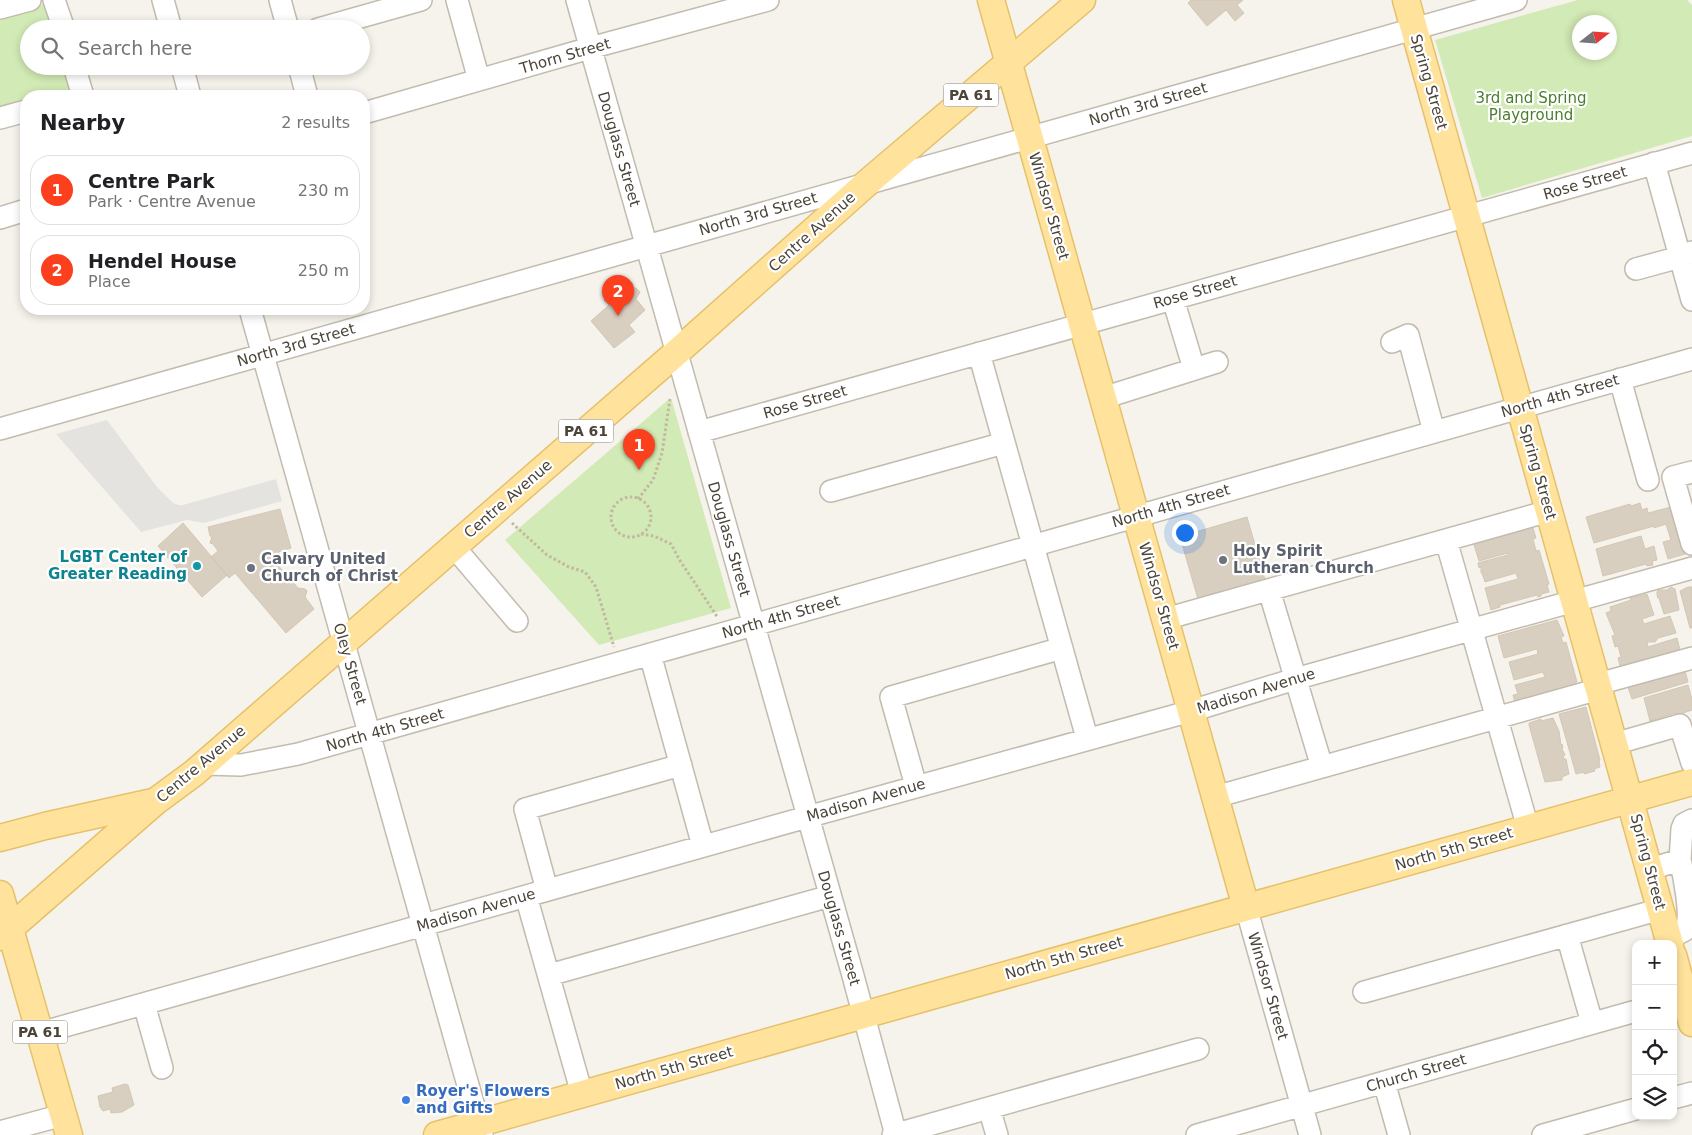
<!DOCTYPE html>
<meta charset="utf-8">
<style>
:root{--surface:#fff;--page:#f6f6f6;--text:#202124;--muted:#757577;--line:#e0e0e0;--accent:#fc3f1d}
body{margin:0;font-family:"DejaVu Sans",sans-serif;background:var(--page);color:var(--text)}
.controls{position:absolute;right:15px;bottom:15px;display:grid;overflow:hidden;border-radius:10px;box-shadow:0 2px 8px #0003}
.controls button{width:45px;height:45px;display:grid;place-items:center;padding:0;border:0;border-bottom:1px solid var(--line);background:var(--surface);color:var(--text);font:25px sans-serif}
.compass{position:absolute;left:1572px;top:15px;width:45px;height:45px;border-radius:50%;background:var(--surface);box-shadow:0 2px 8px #0003;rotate:73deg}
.you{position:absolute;left:1184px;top:532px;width:18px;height:18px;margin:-12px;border:4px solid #fff;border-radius:50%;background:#1a73e8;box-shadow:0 0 0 8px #1a73e833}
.badge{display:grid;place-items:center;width:32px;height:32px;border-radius:50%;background:var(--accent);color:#fff;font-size:16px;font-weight:700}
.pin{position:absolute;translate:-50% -41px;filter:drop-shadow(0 1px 2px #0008)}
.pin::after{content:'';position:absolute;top:26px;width:18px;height:15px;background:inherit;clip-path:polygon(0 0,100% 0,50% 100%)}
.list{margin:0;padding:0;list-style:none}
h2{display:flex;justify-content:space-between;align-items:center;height:65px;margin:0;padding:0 20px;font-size:21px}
h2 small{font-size:16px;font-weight:400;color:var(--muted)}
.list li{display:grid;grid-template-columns:32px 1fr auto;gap:15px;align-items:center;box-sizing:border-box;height:70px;margin:0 10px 10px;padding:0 10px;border:1px solid var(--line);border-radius:20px}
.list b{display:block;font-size:19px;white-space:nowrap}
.list p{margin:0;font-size:16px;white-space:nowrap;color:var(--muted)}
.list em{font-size:16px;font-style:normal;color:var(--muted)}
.icon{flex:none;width:28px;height:28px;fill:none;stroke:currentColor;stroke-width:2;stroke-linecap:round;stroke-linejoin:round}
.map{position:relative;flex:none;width:1692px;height:1135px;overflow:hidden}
.search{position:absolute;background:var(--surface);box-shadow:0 2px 8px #0003;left:20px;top:20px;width:350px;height:55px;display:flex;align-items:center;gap:12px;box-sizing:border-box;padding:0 18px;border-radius:28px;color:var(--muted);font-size:19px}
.panel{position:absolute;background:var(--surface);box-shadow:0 2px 8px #0003;left:20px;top:90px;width:350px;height:225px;border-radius:20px}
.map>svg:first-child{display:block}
</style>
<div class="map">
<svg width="1692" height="1135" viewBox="0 0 1692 1135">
<rect width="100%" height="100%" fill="#f6f3ec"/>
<path fill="#d2eab5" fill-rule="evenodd" d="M1578,0h109l5,5v131l-210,62 -47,-158zM1610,22v30h-30v-30z
M50,2l8,27h-29v37h40l7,24 -21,6h-29v9l-26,7v-94z
M668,400l4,1 59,207 -132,37 -94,-105z"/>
<path fill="#e5e3e0" d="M107,420l50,67 16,16 6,2h4l93,-26 6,22 -78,22 -17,-3 -46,12 -85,-98z"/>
<path fill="#d8cfc1" stroke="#d3c7b4" d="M1191,0h52l-6,5 7,8 -9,8 -9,-11 -19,16 -19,-23z
M628,279l5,5v3l4,2 3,3 -4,7 9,11 -16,15 6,7 -21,16 -23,-27 18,-16 -5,-5z
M1640,503l2,7 5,-2 1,5 30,-8 14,47 -24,7 -5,-17 8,-2 -5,-16 -12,4v-2l-60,17 -8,-26 44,-13 1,2z
M280,509l11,39 -13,4 6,6 -6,6 -10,-10 30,34 7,1 2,2 -2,6 9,12 -28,24 -51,-60 -6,5 -18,-21 7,-6 -5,-7 -3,-1 2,-6 -2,-1 -2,-9z
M1247,517l20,70 -67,19 -22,-76 12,-3 2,6z
M1528,520l3,8h2l3,10 -3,1 3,12 3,-1 10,34 -2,1 2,7 -8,2v2l-3,1 -1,-2 -37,10v2l-9,3 -6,-22 33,-9 -2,-6 -31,9 -3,-9h-1v-6l-2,1 -1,-5 30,-8v-2l-29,8 -7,-23z
M183,523l44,52 -25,22 -44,-51z
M1641,536l4,13 9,-3 3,14 -5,1 1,4 -6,1 -1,-2 -43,12 -7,-27z
M1671,587l4,2 4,21 -15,4 -5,-16h-1l-1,-3v-3l1,-2h9z
M1688,587h4v41h-2l-10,-37z
M1647,594l7,21 -12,4 2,5 26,-8 6,17 -18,5 -3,4h-8l1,5 29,-9 5,20 -61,12 -3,-12 3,-1 -3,-11 -3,1 -3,-11 3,-1 -9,-22 5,-2 -1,-4 21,-7 -1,-2z
M1557,620l7,16 -3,1 2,6 3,-1 11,40 -3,1 2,6 -60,17 -3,-11 5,-1 -3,-9 30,-8 -2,-5 -29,8 -5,-18 29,-8 -1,-5 -33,9 -6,-22z
M1684,667l4,15 -56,17 -5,-15z
M1688,685l4,14v11l-9,3v2l-7,2 -1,-4 -25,8 -6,-23z
M1586,707l14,53 -1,1 1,6 -6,2 1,2 -11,3v-2l-8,2 -17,-60z
M1553,718l6,13 2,14 1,-1 1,4 -1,1 3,6 -2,1 1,3h2l3,15 -7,3v3l-17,2 -16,-57v-2l12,-4v2z
M125,1084l3,1 6,20 -12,7 -11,1 -1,-4 -7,2 -3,-4 -2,-11 15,-4 -1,-4z"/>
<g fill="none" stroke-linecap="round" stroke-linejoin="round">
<g stroke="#c2bbae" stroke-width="24">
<path id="minor" d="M54,0l10,29
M163,0l8,29
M280,0l8,29
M457,0l22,80
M577,0l275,972 44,163
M0,8l30,-8
M318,29l103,-29
M74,66l9,30
M182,66l8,30
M299,66l8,30
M364,113l226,-65 178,-48
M0,118l26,-7
M1654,163l38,137
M0,218l26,-8
M1636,269l44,-12 12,-5
M1173,299l21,70
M250,309l232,826
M1392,342l16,-7 26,97
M979,353l108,385
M1620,379l28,101
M1103,398l114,-36
M0,429l1516,-429
M699,432l993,-279
M1692,472l-19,5 19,67
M831,491l173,-48
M1446,540l82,288
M454,547l63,74
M1269,590l53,177
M1165,619l384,-108
M650,654l53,192
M1598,684l94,-26
M1614,744l66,-19 12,38
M204,764l37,1 57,-11 1394,-395
M916,786l-25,-89 171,-49
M1215,797l384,-108
M1650,869l30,-9 2,-31 2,-5 8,-4
M547,890l-22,-81 156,-44
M526,896l56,198
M1246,907l64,228
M1567,935l25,88
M1668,937c6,-2 14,-4 18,-8 6,-13 -2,-54 -6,-69
M549,975l281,-79
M1364,992l297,-83
M144,1004l18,64
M40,1033l767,-216 384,-106 104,-32 397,-111
M1384,1082l15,53
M1673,1098l19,-5
M989,1108l8,27
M0,1132l63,-17
M893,1135l305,-86
M1197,1135l439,-124
M1543,1135l93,-26"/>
</g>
<g stroke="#e6c16a" stroke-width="29">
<path id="major" d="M991,0l255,907
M1406,0l264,944
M0,838l45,-12 108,-24
M0,894l69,241
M0,937l156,-136 38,-28 482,-420 191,-170 215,-183
M1673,955l19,68
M437,1135l1255,-353"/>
</g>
<path stroke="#c4b79f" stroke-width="3" stroke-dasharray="2.5 2.5" stroke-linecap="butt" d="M611 517a20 20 0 1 1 40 0a20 20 0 1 1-40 0Z
M638,499l15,-19 9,-27 8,-54
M512,523l35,32 22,12 16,5 11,15 18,60
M641,534l13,2 17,8 8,15 39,59"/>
<use href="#minor" stroke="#fff" stroke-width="21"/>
<use href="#major" stroke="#ffe39c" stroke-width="26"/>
</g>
<g fill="#6b7280" stroke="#fff" stroke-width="2">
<circle cx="1223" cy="560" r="5"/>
<circle cx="251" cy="568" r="5"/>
</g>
<circle fill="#0f9aa8" stroke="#fff" stroke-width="2" cx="197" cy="566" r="5"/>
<circle fill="#3f7fe0" stroke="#fff" stroke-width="2" cx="406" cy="1100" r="5"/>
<g text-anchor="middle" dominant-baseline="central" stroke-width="4.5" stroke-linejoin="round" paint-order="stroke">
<g fill="#fff" stroke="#817c74" stroke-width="1">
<rect x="943.5" y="83.5" width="55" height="23" rx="4"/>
<rect x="558.5" y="419.5" width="55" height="23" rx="4"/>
<rect x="12.5" y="1020.5" width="55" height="23" rx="4"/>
</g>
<g font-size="14" font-weight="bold" fill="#4b4439">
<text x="971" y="95">PA 61</text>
<text x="586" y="431">PA 61</text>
<text x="40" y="1032">PA 61</text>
</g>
<g font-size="15" fill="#4b4439" stroke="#fff">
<text transform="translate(565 56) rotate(-16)">Thorn Street</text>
<text transform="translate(1429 82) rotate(74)">Spring Street</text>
<text transform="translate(1148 104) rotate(-16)">North 3rd Street</text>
<text transform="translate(619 149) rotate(74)">Douglass Street</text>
<text transform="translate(1585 183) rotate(-16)">Rose Street</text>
<text transform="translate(1049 206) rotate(74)">Windsor Street</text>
<text transform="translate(758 214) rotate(-16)">North 3rd Street</text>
<text transform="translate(812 232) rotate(-42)">Centre Avenue</text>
<text transform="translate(1195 292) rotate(-16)">Rose Street</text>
<text transform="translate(296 345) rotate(-16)">North 3rd Street</text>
<text transform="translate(1560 396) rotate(-16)">North 4th Street</text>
<text transform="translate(805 402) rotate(-16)">Rose Street</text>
<text transform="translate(1538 472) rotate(74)">Spring Street</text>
<text transform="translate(508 499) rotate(-41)">Centre Avenue</text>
<text transform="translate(1171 506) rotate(-16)">North 4th Street</text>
<text transform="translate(729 539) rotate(74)">Douglass Street</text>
<text transform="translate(1159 596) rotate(74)">Windsor Street</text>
<text transform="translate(781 617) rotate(-16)">North 4th Street</text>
<text transform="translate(350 664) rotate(74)">Oley Street</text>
<text transform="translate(1256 691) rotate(-17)">Madison Avenue</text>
<text transform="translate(385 730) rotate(-16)">North 4th Street</text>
<text transform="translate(201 764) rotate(-40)">Centre Avenue</text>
<text transform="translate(866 800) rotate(-16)">Madison Avenue</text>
<text transform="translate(1454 849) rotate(-16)">North 5th Street</text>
<text transform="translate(1648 862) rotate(75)">Spring Street</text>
<text transform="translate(476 910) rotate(-16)">Madison Avenue</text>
<text transform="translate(839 928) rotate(74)">Douglass Street</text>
<text transform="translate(1064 958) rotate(-16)">North 5th Street</text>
<text transform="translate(1268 986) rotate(74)">Windsor Street</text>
<text transform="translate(674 1068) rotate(-16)">North 5th Street</text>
<text transform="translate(1416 1073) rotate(-16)">Church Street</text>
</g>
<g font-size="15" fill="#4a7f2a" stroke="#fff">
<text x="1531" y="98">3rd and Spring<tspan x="1531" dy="17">Playground</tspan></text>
</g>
<g font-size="15" font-weight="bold" fill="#5b616d" stroke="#fff" text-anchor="start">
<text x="1233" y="551">Holy Spirit<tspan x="1233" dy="17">Lutheran Church</tspan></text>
<text x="261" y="559">Calvary United<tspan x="261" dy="17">Church of Christ</tspan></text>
</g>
<g font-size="15" font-weight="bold" fill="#0d838f" stroke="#fff" text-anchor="end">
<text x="187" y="557">LGBT Center of<tspan x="187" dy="17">Greater Reading</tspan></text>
</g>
<g font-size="15" font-weight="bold" fill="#366cbe" stroke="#fff" text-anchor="start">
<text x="416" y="1091">Royer's Flowers<tspan x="416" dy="17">and Gifts</tspan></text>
</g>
</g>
</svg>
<div class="controls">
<button>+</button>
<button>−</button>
<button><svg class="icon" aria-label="locate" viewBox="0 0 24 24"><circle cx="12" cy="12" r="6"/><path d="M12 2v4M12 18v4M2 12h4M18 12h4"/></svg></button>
<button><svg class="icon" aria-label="layers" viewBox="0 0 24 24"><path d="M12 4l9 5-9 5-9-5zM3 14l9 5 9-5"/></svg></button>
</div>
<svg class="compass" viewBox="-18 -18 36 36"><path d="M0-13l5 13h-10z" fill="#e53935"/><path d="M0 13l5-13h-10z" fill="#757577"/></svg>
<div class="you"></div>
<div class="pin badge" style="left:639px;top:470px">1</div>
<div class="pin badge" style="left:618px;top:316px">2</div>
<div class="search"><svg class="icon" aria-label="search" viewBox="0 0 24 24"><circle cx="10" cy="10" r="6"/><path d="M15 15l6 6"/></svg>Search here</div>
<section class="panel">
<h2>Nearby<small>2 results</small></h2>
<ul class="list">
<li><span class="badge">1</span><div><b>Centre Park</b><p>Park · Centre Avenue</p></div><em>230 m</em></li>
<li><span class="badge">2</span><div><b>Hendel House</b><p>Place</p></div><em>250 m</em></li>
</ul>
</section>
</div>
